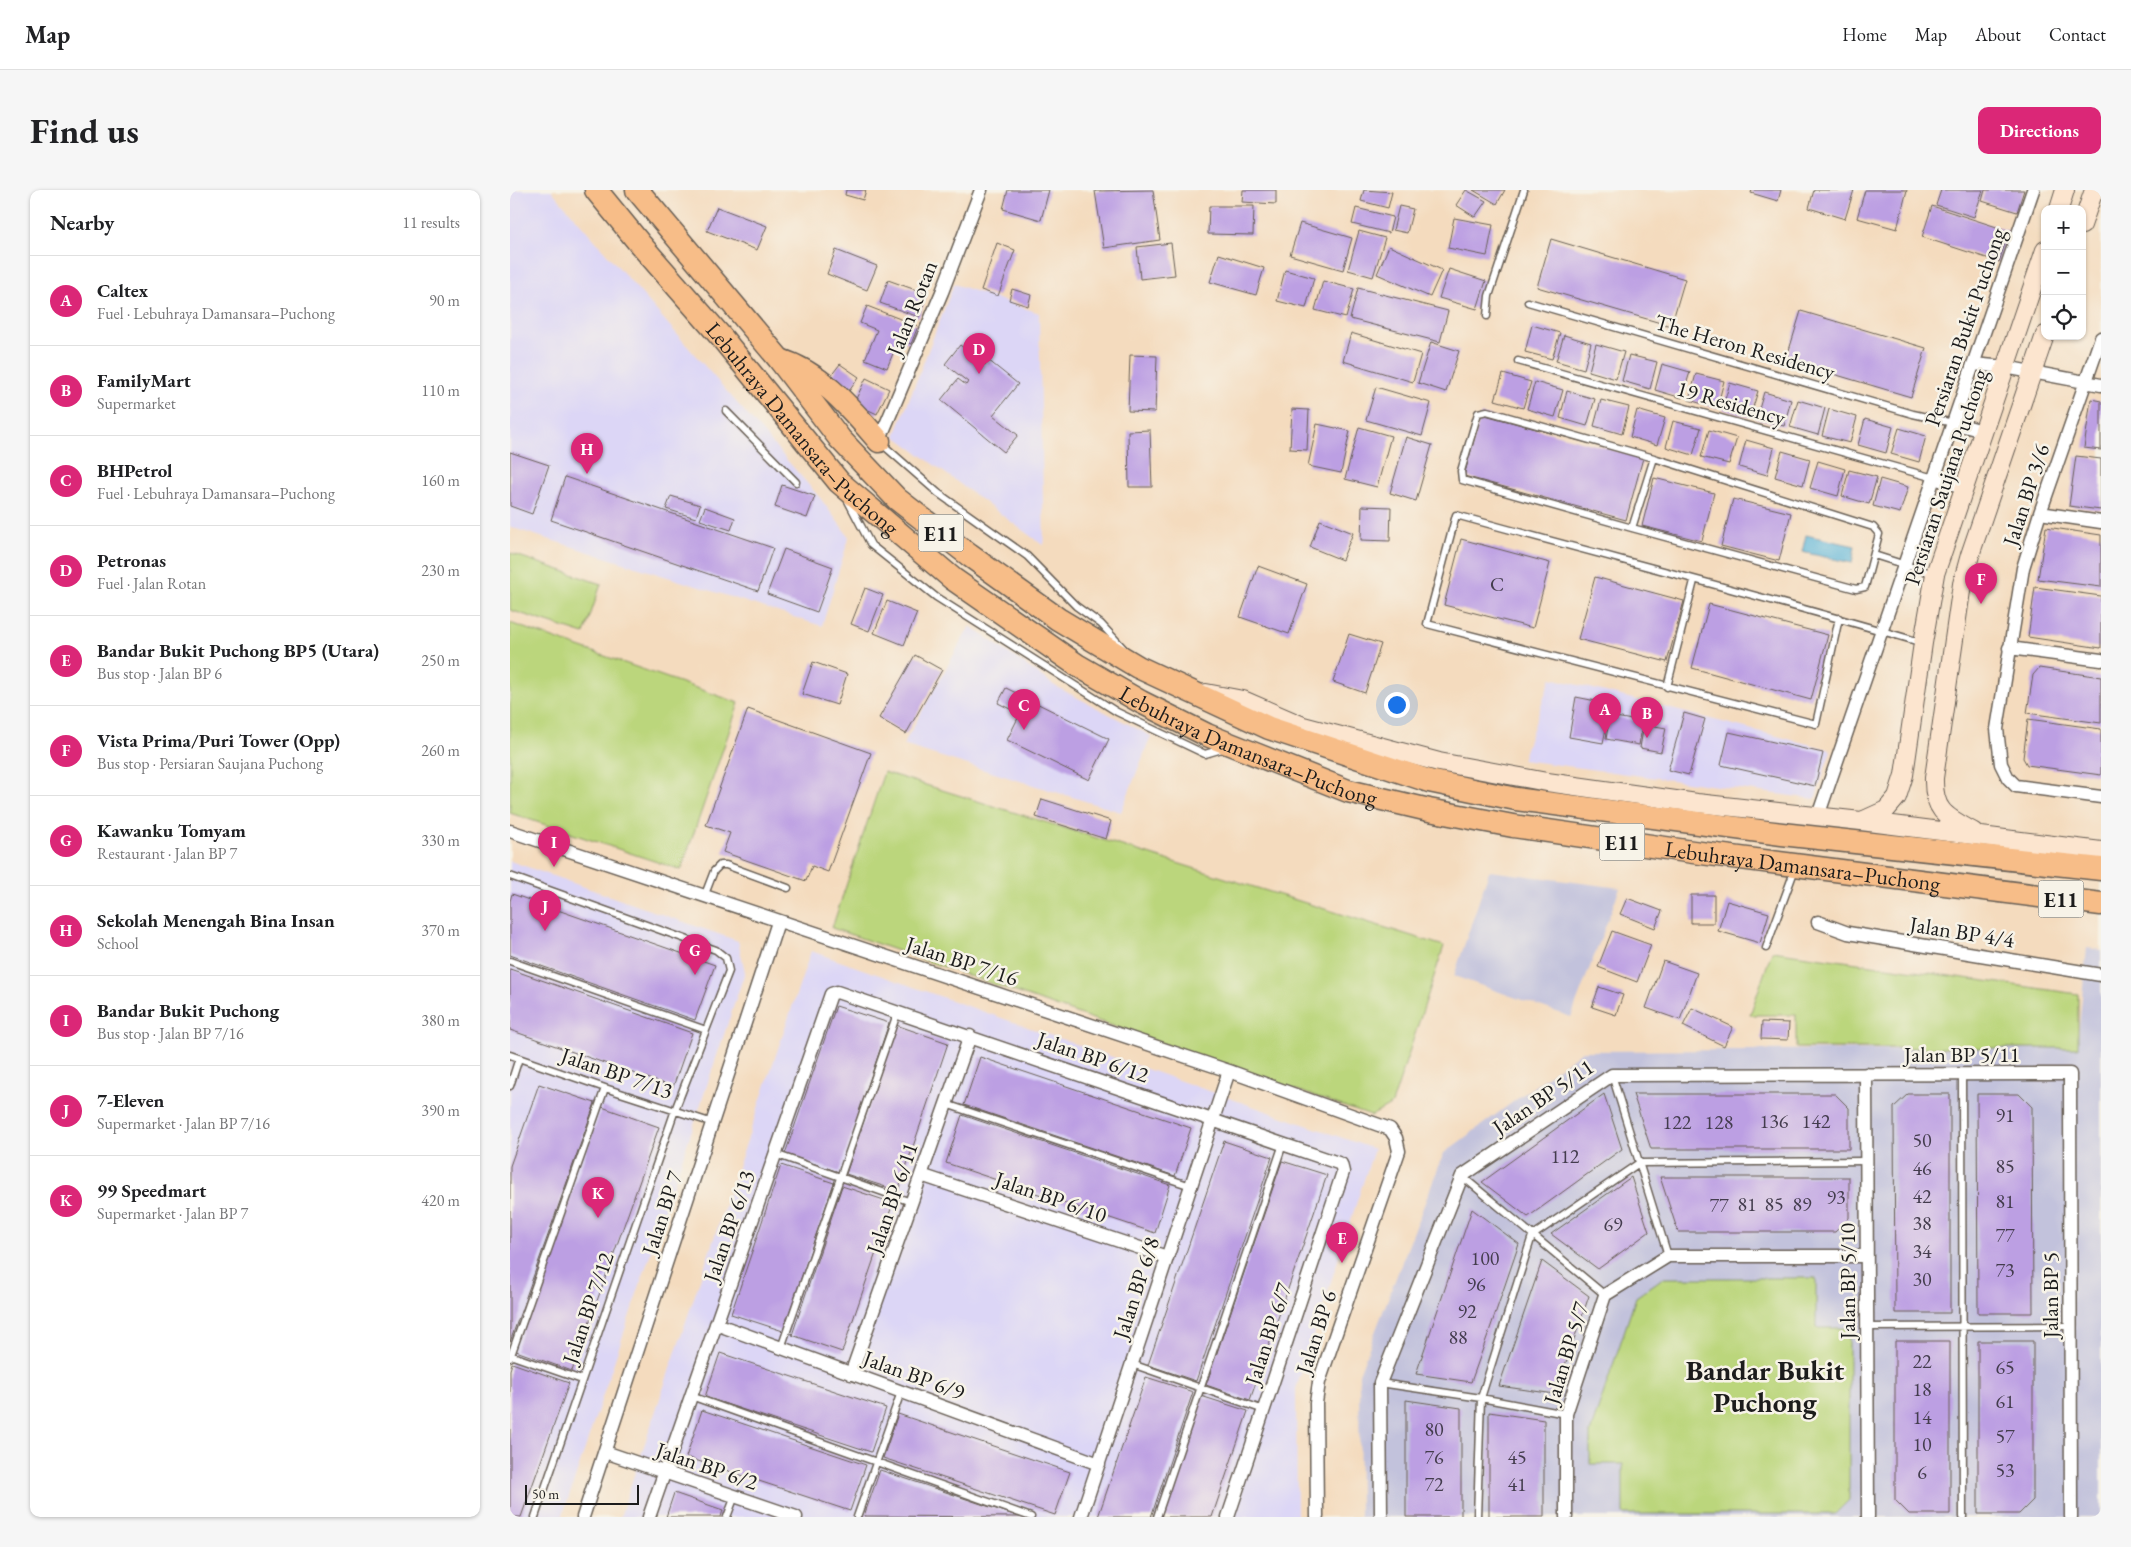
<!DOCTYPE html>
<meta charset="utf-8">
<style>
:root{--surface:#fff;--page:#f6f6f6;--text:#202124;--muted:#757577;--line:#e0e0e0;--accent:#db2777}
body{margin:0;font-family:"EB Garamond",serif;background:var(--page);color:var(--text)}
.controls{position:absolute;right:15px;top:15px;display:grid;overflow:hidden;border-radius:10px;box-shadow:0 1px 4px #0004}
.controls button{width:45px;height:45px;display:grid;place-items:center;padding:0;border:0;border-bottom:1px solid var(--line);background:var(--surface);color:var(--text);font:25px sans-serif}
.scale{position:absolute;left:15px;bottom:12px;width:114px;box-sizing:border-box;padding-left:5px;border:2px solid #1c1c1c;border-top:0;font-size:14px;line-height:18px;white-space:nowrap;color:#1c1c1c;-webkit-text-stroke:4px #f7f3e8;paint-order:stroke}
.you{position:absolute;left:886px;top:514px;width:18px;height:18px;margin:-12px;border:4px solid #fff;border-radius:50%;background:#1a73e8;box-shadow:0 0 0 8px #1a73e833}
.badge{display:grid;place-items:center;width:32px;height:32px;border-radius:50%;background:var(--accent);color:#fff;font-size:16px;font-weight:700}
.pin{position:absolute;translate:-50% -41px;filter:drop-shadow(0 1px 2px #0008)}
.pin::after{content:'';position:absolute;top:26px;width:18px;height:15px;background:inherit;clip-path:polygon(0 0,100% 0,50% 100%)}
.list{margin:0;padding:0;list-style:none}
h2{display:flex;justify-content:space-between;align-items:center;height:65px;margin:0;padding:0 20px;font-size:21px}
h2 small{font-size:16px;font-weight:400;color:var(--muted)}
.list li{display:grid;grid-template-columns:32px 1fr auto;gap:15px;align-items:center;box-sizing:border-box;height:90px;padding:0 20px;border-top:1px solid var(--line)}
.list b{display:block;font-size:19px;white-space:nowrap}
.list p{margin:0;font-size:16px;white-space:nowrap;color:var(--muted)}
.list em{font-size:16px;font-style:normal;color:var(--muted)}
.icon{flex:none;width:28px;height:28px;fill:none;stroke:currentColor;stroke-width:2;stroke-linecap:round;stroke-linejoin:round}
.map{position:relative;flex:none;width:1591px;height:1327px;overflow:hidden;border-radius:10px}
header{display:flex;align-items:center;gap:30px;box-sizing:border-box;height:70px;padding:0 25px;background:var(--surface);border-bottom:1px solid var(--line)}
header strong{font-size:24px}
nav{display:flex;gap:28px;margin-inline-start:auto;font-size:18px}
.intro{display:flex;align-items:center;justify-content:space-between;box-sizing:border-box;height:120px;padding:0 30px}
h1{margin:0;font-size:35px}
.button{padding:12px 22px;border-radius:10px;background:var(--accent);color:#fff;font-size:18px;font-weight:700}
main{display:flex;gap:30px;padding:0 30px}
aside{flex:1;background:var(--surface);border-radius:10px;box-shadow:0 1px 4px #0004}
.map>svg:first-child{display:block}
</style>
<header>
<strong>Map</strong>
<nav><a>Home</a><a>Map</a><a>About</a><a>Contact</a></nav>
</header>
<div class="intro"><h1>Find us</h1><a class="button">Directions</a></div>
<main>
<aside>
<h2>Nearby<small>11 results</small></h2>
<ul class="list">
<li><span class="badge">A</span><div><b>Caltex</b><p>Fuel · Lebuhraya Damansara–Puchong</p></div><em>90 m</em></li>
<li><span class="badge">B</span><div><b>FamilyMart</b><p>Supermarket</p></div><em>110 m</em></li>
<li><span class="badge">C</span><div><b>BHPetrol</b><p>Fuel · Lebuhraya Damansara–Puchong</p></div><em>160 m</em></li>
<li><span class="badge">D</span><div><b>Petronas</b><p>Fuel · Jalan Rotan</p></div><em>230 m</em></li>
<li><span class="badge">E</span><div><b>Bandar Bukit Puchong BP5 (Utara)</b><p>Bus stop · Jalan BP 6</p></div><em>250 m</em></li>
<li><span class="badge">F</span><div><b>Vista Prima/Puri Tower (Opp)</b><p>Bus stop · Persiaran Saujana Puchong</p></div><em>260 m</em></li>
<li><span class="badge">G</span><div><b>Kawanku Tomyam</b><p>Restaurant · Jalan BP 7</p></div><em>330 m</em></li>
<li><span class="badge">H</span><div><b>Sekolah Menengah Bina Insan</b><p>School</p></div><em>370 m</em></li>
<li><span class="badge">I</span><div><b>Bandar Bukit Puchong</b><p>Bus stop · Jalan BP 7/16</p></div><em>380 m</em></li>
<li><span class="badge">J</span><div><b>7-Eleven</b><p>Supermarket · Jalan BP 7/16</p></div><em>390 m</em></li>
<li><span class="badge">K</span><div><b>99 Speedmart</b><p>Supermarket · Jalan BP 7</p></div><em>420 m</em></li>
</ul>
</aside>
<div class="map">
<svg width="1591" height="1327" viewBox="0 0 1591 1327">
<rect width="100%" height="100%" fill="#f7f3e8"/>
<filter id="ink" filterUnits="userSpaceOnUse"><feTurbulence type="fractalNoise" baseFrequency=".02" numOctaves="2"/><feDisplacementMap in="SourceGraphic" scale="10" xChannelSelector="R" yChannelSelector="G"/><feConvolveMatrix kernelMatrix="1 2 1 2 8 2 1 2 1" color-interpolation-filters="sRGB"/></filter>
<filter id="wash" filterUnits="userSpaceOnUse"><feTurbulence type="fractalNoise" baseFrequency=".0096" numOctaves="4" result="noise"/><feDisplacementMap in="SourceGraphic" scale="20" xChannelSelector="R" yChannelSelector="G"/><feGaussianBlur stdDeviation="1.12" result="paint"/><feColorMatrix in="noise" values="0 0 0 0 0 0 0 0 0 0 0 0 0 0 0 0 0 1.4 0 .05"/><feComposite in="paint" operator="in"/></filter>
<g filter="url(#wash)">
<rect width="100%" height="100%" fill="#f4dbbe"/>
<path fill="#dcd6f6" d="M0,0h41l269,308 29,39 -27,89 -312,-99z
M444,94l85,29 5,233 -149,-110z
M460,436l85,60 96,50 -30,76 -218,-67z
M1041,488l280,72 -16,49 -293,-39z
M0,671l228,80 7,31 -183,545h-52z
M301,761l563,198 -78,240 1,128h-677z"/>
<path fill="#c2c2dc" d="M979,681l131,17 -49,129 -117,-41z
M1577,758l14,2v567h-741l-1,-143 85,-221 138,-102 495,-3z"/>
<path fill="#bbd67c" stroke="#6c794c" d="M0,363l91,31 -17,50 -74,-24z
M0,433l229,80 -58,167 -171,-57z
M374,582l560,174 -52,158 -21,12 -539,-188z
M1262,761l306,43v54h-282v-33h-46z
M1153,1088h153v50h33v172l-14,14h-212v-50h-33v-31l46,-136z"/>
<path fill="#59b3d7" stroke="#3a687a" d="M1296,345l49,11 -3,17 -50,-11z"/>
<g id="blocks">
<path fill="#bc9fe3" d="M336,0h20l-3,10 -18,-5z
M498,0h41l-8,30 -38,-11z
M643,0l7,50 -56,8 -9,-57z
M733,0h33v14l-34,-2z
M854,0l28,2 -4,16 -27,-7z
M956,0l20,11 -11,16 -19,-12z
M963,0h32l-8,14z
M1242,0h29l-3,11 -27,-8z
M1304,0h40l-9,29 -36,-11z
M1355,0h42l-10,39 -40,-11z
M1431,0h42l-9,27 -38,-12z
M1475,0h39l-7,22 -35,-11z
M699,16h45l-1,29 -45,-1z
M889,16l14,3 -6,24 -14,-3z
M1422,16l77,25 -10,31 -77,-25z
M207,17l50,19 -10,24 -50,-19z
M846,18l37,9 -4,16 -37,-9z
M944,28l39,7 -6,31 -39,-8z
M790,33l52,15 -9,32 -53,-15z
M849,41l26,7 -12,39 -25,-7z
M1041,49l134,40 -14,47 -134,-39z
M487,53l18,7 -17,46 -17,-6z
M661,53l4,32 -35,4 -3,-32z
M879,56l53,24 -12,27 -53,-23z
M326,60l41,16 -10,24 -40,-16z
M709,64l45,14 -8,27 -46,-13z
M939,79l37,12 -9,28 -38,-11z
M775,80l29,8 -8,30 -29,-7z
M378,90l39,14 -8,23 -39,-14z
M813,91l31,8 -8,29 -31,-8z
M848,98l90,23 -8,31 -90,-23z
M502,99l19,6 -3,11 -19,-6z
M357,116l51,20 -7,18 -12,-5 -12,29 -22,-9 12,-29 -17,-7z
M1291,121l125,37 -15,49 -125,-37z
M1022,135l28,8 -8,26 -27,-7z
M841,143l70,21 -8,28 -70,-21z
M1054,145l27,8 -7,26 -28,-8z
M921,152l28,9 -13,41 -28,-9z
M1086,154l28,8 -8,27 -27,-8z
M450,155l25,20 3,-5 30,24 -25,31 25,20 -14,17 -63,-52 17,-21 8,6 2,-3 -23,-18z
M620,165l27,1 -2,56 -27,-1z
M1119,165l28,7 -7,27 -28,-8z
M330,174l19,13 -12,17 -20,-13z
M1152,174l28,8 -8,26 -27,-8z
M993,184l28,8 -8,26 -28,-8z
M1186,184l28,7 -7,27 -28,-8z
M356,188l23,11 -12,25 -23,-11z
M1025,192l28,8 -8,27 -28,-8z
M1220,193l28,8 -8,26 -28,-8z
M866,197l55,16 -9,33 -56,-16z
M1057,201l28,8 -8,27 -27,-8z
M1254,202l27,8 -7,26 -28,-7z
M1581,209l10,2v49l-17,-2z
M1091,210l28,7 -7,27 -28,-8z
M1288,210l27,8 -7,27 -28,-8z
M782,219l17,1 -2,40 -17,-1z
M1319,219l28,8 -7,26 -28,-7z
M1127,220l28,8 -8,27 -27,-8z
M971,224l162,44 -17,62 -162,-44z
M1355,229l28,8 -7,26 -28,-8z
M1163,231l28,7 -8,27 -27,-8z
M807,234l33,7 -9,42 -33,-7z
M849,237l32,9 -14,51 -32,-8z
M1389,238l27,8 -7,26 -28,-8z
M640,240l2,57h-23l-1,-56z
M1199,240l28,8 -8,26 -28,-7z
M896,247l26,8 -16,56 -26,-8z
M1236,250l28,8 -7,27 -28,-8z
M1272,261l28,8 -7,26 -28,-8z
M0,262l39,13 -17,49 -22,-8z
M1566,266l25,3v51l-32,-4z
M1308,271l27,8 -7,27 -28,-8z
M1339,280l28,7 -8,27 -27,-8z
M55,287l208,71 -15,43 -207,-71z
M1144,288l60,15 -12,48 -60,-15z
M1370,289l28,8 -8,26 -27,-7z
M272,295l33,11 -8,22 -32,-11z
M161,306l29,9 -4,13 -30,-9z
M1223,309l58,14 -12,48 -58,-15z
M852,316l29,1 -1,34 -29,-1z
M195,317l30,11 -4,12 -31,-10z
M810,330l33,13 -11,27 -32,-13z
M1536,337l55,8v52l-63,-8z
M951,349l89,24 -17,65 -89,-23z
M274,359l49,18 -16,45 -50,-18z
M748,376l49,18 -18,50 -49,-17z
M1085,387l89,24 -17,61 -89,-23z
M1525,397l66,9v52l-73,-11z
M355,398l18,7 -14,36 -18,-7z
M377,411l30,12 -13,32 -30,-12z
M1199,414l119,31 -17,65 -119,-32z
M839,444l32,10 -16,49 -32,-11z
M405,465l27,15 -36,64 -27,-16z
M303,472l34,12 -10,31 -35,-11z
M1529,478l62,9v46l-74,-10 6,-38z
M496,498l103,51 -20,41 -82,-40 13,-26 -22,-11z
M1066,507l35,7 -8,39 -34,-6z
M238,519l123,44 -43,119 -16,-6 -6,15 -83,-29 7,-19 -24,-8z
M1174,523l21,6 -16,56 -21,-5z
M1100,526l33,6 -4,23 -33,-6z
M1518,529l73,10v46l-74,-10 -4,-7z
M1134,534l22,4 -5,24 -21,-4z
M1219,542l94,21 -8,33 -94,-21z
M532,609l69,22 -5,18 -70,-22z
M2,704l203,71 -20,55 -185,-65v-54z
M1181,705h23v28h-23z
M1117,708l35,13 -7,17 -35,-14z
M1217,711l42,12 -9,30 -42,-12z
M1102,741l39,14 -14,37 -39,-15z
M1153,771l34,12 -17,47 -34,-12z
M0,779l182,64 -19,54 -163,-57z
M1089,797l24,8 -7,20 -24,-8z
M326,816l53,17 -50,149 -54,-18z
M1182,818l41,19 -9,19 -41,-20z
M1252,832l27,1 -1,17 -27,-1z
M386,835l52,18 -50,148 -52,-17z
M470,867l211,71 -16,48 -211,-71z
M29,894l56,19 -85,239v-176z
M1094,904l18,55 -69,50 -25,18 -46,-35z
M1123,904h202l14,14v41h-198z
M1398,904h42v219h-55l-1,-206z
M1467,904h42l13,13 1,206h-55z
M92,917l57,20 -87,244 -56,-20z
M452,925l208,70 -15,48 -209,-70z
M714,951l48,16 -76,224 -48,-16z
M772,971l45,14 -77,225 -44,-15z
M271,975l53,18 -51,148 -52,-17z
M1121,987l18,55 -51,37 -47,-35z
M1150,987h189v41l-14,14h-157z
M332,996l51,17 -51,149 -50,-17z
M962,1019l47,35 -28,82 -20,56 -55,-8z
M1032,1071l47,35 -34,98 -56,-8z
M1385,1151h55v173h-41l-14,-14z
M1468,1151h55v159l-14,14h-41z
M210,1163l166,55 -15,44 -166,-55z
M2,1173l57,20 -48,134h-11v-147z
M636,1187l47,15 -42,125h-53z
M691,1206l47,15 -36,106h-52z
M896,1210l55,8v109h-55z
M192,1220l164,55 -16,46 -164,-54z
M979,1222l55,8v97h-55z
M388,1224l172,58 -15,43 -172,-57z
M370,1280l140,47 -156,-1z
M164,1303l49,17 -2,7h-55z"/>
</g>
</g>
<g filter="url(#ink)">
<use href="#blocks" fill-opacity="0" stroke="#685f55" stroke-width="1"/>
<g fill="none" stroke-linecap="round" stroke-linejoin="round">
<g stroke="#685f55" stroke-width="9">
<path id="lane" d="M1018,112l385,112 40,9
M977,126l2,-20 35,-106
M1008,171l416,117
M216,221l70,71
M372,254l56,49 89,63 49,50 25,18 24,26
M338,311l23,44 65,52 181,115 88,42 17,-5
M1122,338l-170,-48 -1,-9 17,-58 9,-2 167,47 219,69 6,7 -14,53 -9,2 -224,-61 22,-70
M1364,365l60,19
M1329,428l-23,106 -389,-100 29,-109c156,43 312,82 467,128
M1157,497l27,-106
M0,686l206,74 10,8 3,13 -54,139 -140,407
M194,707l10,-26 6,-6h6l62,23
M1256,758l29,-79
M0,771l196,69
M0,865l95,33 108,35
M1452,884l1,443
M1102,885l56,181
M0,896l9,-28
M436,914l245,82
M265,964l136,48
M952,986l143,119
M1357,1137l203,-1
M271,1158l117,-337
M0,1165l72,25
M0,1168l95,-270
M622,1174l132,46
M870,1193l101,15 85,16
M181,1206l340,121
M217,1327l8,-21
M347,1327l44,-125
M647,1327l126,-373
M967,1327l4,-119 51,-162 107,-73 228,-2"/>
</g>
<g stroke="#685f55" stroke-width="15">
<path id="street" d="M1591,148l-61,175 -17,55 -26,161 4,35 7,14 8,8 85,11
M1463,174l32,3 96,18
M1443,233l30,8
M369,251l63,-149 39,-102
M1424,288l29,9
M1530,323l61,9
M1499,458l92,12
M1308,626l215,-626
M0,641l719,240 161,58 6,9 3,13 -80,231 -3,21 1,114
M1308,732l30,11 253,42
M1356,884l2,443
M411,985l246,82
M206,1134l383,140
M341,1184l119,-338
M95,1262l191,65
M73,1327l195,-595
M139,1327l182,-523 6,-2 504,172 2,8 -115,345
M571,1327l148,-446
M871,1327l-1,-134 82,-207 150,-101 458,-1 1,443
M1056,1327v-103l39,-119 63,-39h199"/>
</g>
<g stroke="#685f55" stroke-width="20">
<path id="secondary" d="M1549,19l6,-19
M1572,35l12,-35
M696,503l37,7 60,26 136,36 108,20 150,21 164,18 240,30
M1354,630l22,-10 11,-13 7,-22 19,-132 12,-69 110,-324
M1464,642c-27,-15 -41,-20 -40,-54l28,-194 8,-29 75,-220"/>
</g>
<g stroke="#685f55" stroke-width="25">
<g id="highway">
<path id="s1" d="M86,0l44,54 82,94 117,144 114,97 124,86 64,37 66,33 141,56 81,19 84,16 180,26 408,52"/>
<path d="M127,0l142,169 61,80 57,60 72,56 89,64 80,48 131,61 160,53 87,18 266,35 319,35"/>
<path d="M270,170c42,13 71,49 99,81"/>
</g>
</g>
<use href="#lane" stroke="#fff" stroke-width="6"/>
<use href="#street" stroke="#fff" stroke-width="12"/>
<use href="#secondary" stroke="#fce5cf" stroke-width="18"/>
<use href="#highway" stroke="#f7bd88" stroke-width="22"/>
</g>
</g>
<g text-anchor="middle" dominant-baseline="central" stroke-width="5" stroke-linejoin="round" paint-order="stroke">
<g font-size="20" fill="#443d4e">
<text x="987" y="394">C</text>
<text x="1495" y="925">91</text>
<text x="1264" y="931">136</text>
<text x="1306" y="931">142</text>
<text x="1167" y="932">122</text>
<text x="1209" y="932">128</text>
<text x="1412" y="950">50</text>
<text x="1055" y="966">112</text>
<text x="1495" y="976">85</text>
<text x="1412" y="978">46</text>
<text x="1412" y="1006">42</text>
<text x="1326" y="1007">93</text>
<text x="1495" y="1011">81</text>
<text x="1237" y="1014">81</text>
<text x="1264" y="1014">85</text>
<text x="1292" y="1014">89</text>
<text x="1209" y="1015">77</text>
<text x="1412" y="1033">38</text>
<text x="1103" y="1034">69</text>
<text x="1495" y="1045">77</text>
<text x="1412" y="1061">34</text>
<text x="975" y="1068">100</text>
<text x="1495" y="1080">73</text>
<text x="1412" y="1089">30</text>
<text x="966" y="1094">96</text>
<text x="957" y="1121">92</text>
<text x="948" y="1147">88</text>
<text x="1412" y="1171">22</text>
<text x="1495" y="1177">65</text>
<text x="1412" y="1199">18</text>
<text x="1495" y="1211">61</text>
<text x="1412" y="1227">14</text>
<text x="924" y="1239">80</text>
<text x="1495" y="1246">57</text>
<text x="1412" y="1254">10</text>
<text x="924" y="1267">76</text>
<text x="1007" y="1267">45</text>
<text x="1495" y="1280">53</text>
<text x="1412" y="1282">6</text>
<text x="924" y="1294">72</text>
<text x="1007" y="1294">41</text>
</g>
<g fill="#f7f3e8" stroke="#5e5c59" stroke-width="1">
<rect x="408.5" y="324.5" width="45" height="37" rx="4"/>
<rect x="1089.5" y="633.5" width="45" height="37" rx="4"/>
<rect x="1528.5" y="690.5" width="45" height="37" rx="4"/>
</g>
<g font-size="21" font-weight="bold" fill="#1c1c1c">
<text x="431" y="343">E11</text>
<text x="1112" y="652">E11</text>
<text x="1551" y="709">E11</text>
</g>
<g font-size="22" fill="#1c1c1c" stroke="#f7f3e8">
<text transform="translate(402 118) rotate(-68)">Jalan Rotan</text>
<text transform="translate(1455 137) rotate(-71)">Persiaran Bukit Puchong</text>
<text transform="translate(1235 157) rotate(16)">The Heron Residency</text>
<text transform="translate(1221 213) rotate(16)">19 Residency</text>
<text stroke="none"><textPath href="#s1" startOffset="316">Lebuhraya Damansara–Puchong</textPath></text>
<text transform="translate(1436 287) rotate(-72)">Persiaran Saujana Puchong</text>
<text transform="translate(1516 305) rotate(-72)">Jalan BP 3/6</text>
<text stroke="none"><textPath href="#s1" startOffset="871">Lebuhraya Damansara–Puchong</textPath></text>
<text stroke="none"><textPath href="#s1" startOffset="1441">Lebuhraya Damansara–Puchong</textPath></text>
<text transform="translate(1452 742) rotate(9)">Jalan BP 4/4</text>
<text transform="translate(452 771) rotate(18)">Jalan BP 7/16</text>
<text x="1452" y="864">Jalan BP 5/11</text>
<text transform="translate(583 867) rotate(19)">Jalan BP 6/12</text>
<text transform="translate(107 883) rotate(19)">Jalan BP 7/13</text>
<text transform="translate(1033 907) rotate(-34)">Jalan BP 5/11</text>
<text transform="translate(541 1007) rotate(19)">Jalan BP 6/10</text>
<text transform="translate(382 1008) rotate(-71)">Jalan BP 6/11</text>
<text transform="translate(152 1023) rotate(-72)">Jalan BP 7</text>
<text transform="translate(219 1036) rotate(-71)">Jalan BP 6/13</text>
<text transform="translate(1337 1091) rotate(-90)">Jalan BP 5/10</text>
<text transform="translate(626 1098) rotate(-72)">Jalan BP 6/8</text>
<text transform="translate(1540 1105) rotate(-90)">Jalan BP 5</text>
<text transform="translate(78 1118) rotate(-71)">Jalan BP 7/12</text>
<text transform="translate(806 1142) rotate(-72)">Jalan BP 6</text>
<text transform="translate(758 1144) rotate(-72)">Jalan BP 6/7</text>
<text transform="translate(1056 1163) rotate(-73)">Jalan BP 5/7</text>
<text transform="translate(404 1185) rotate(20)">Jalan BP 6/9</text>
<text transform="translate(197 1276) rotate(19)">Jalan BP 6/2</text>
</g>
<g font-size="28" font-weight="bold" fill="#1c1c1c" stroke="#f7f3e8">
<text x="1255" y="1180">Bandar Bukit<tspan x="1255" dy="32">Puchong</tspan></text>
</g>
</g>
</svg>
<div class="controls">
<button>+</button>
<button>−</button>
<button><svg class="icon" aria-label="locate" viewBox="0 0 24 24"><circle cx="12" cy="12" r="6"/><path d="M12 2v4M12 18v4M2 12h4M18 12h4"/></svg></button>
</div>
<div class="scale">50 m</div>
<div class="you"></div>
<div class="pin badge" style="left:1095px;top:544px">A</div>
<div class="pin badge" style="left:1137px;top:548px">B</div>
<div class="pin badge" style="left:514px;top:540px">C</div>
<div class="pin badge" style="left:469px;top:184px">D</div>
<div class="pin badge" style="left:832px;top:1073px">E</div>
<div class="pin badge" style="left:1471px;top:414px">F</div>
<div class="pin badge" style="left:185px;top:785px">G</div>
<div class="pin badge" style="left:77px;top:284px">H</div>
<div class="pin badge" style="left:44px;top:677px">I</div>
<div class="pin badge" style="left:35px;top:741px">J</div>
<div class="pin badge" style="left:88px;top:1028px">K</div>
</div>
</main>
